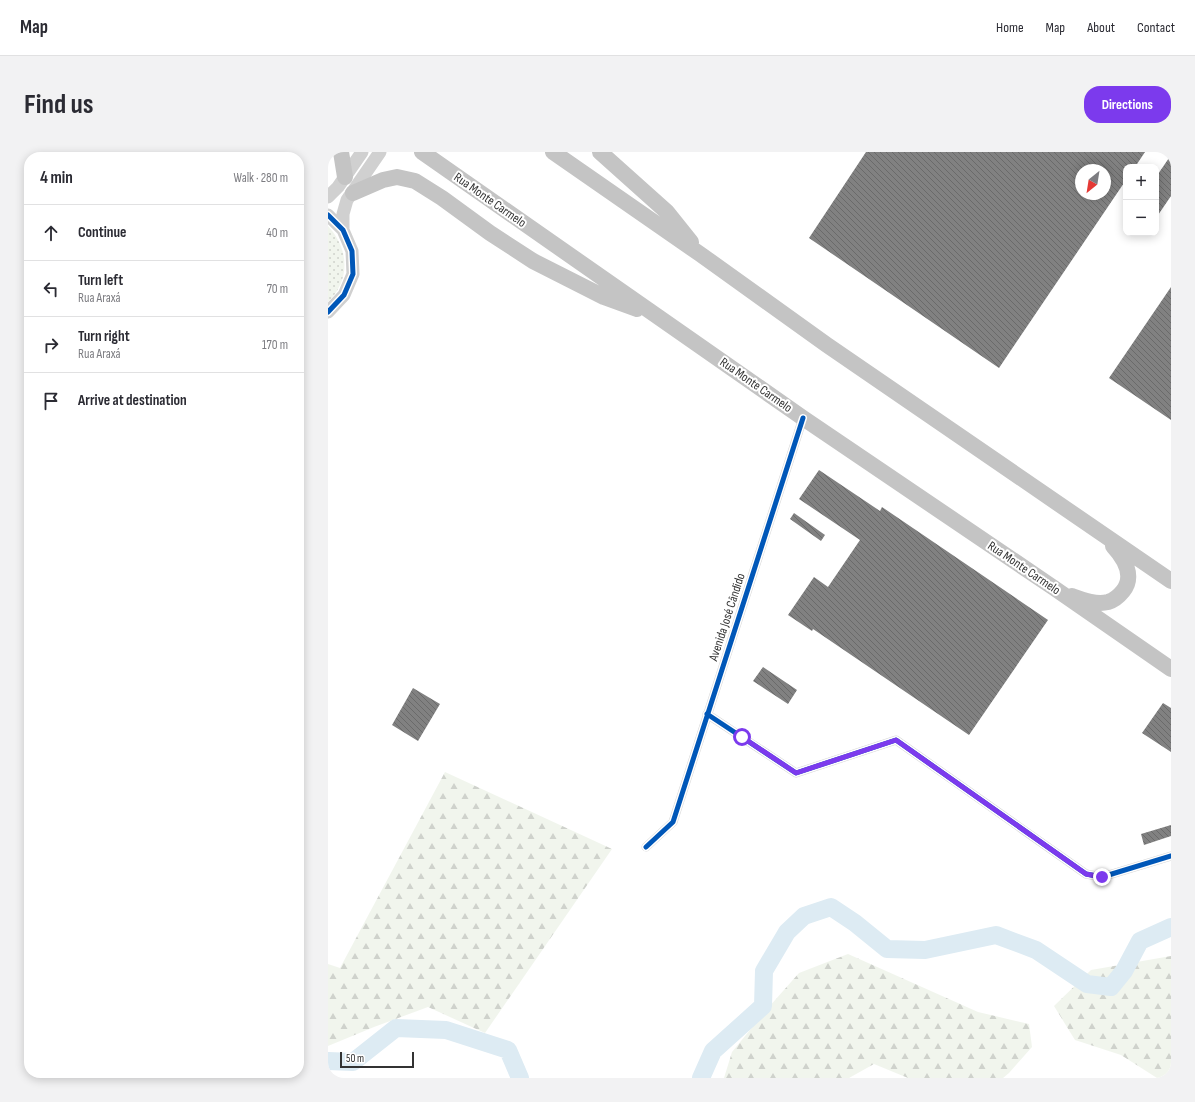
<!DOCTYPE html>
<meta charset="utf-8">
<style>
:root{--surface:#fff;--page:#f2f2f3;--text:#2b2b33;--muted:#7c7c81;--line:#e1e1e2;--accent:#7c3aed}
body{margin:0;font-family:"Sofia Sans Condensed",sans-serif;background:var(--page);color:var(--text)}
.controls{position:absolute;right:12px;top:12px;display:grid;overflow:hidden;border-radius:8px;box-shadow:0 2px 10px #0003}
.controls button{width:36px;height:36px;display:grid;place-items:center;padding:0;border:0;border-bottom:1px solid var(--line);background:var(--surface);color:var(--text);font:20px sans-serif}
.compass{position:absolute;left:747px;top:12px;width:36px;height:36px;border-radius:50%;background:var(--surface);box-shadow:0 2px 10px #0003;rotate:210deg}
.scale{position:absolute;left:12px;bottom:10px;width:74px;box-sizing:border-box;padding-left:4px;border:2px solid #333;border-top:0;font-size:11px;line-height:14px;white-space:nowrap;color:#333;-webkit-text-stroke:3px #fff;paint-order:stroke}
.stop{position:absolute;width:12px;height:12px;margin:-9px;border:3px solid #7c3aed;border-radius:50%;background:#fff}
.stop.end{background:#7c3aed;border-color:#fff;box-shadow:0 1px 4px #0008}
.list{margin:0;padding:0;list-style:none}
h2{display:flex;justify-content:space-between;align-items:center;height:52px;margin:0;padding:0 16px;font-size:17px}
h2 small{font-size:13px;font-weight:400;color:var(--muted)}
.list li{display:grid;grid-template-columns:26px 1fr auto;gap:12px;align-items:center;box-sizing:border-box;height:56px;padding:0 16px;border-top:1px solid var(--line)}
.list b{display:block;font-size:15px;white-space:nowrap}
.list p{margin:0;font-size:13px;white-space:nowrap;color:var(--muted)}
.list em{font-size:13px;font-style:normal;color:var(--muted)}
.icon{flex:none;width:22px;height:22px;fill:none;stroke:currentColor;stroke-width:2;stroke-linecap:round;stroke-linejoin:round}
.map{position:relative;flex:none;width:843px;height:926px;overflow:hidden;border-radius:16px}
header{display:flex;align-items:center;gap:24px;box-sizing:border-box;height:56px;padding:0 20px;background:var(--surface);border-bottom:1px solid var(--line)}
header strong{font-size:19px}
nav{display:flex;gap:22px;margin-inline-start:auto;font-size:14px}
.intro{display:flex;align-items:center;justify-content:space-between;box-sizing:border-box;height:96px;padding:0 24px}
h1{margin:0;font-size:28px}
.button{padding:10px 18px;border-radius:16px;background:var(--accent);color:#fff;font-size:14px;font-weight:700}
main{display:flex;gap:24px;padding:0 24px}
aside{flex:1;background:var(--surface);border-radius:16px;box-shadow:0 2px 10px #0003}
.map>svg:first-child{display:block}
</style>
<header>
<strong>Map</strong>
<nav><a>Home</a><a>Map</a><a>About</a><a>Contact</a></nav>
</header>
<div class="intro"><h1>Find us</h1><a class="button">Directions</a></div>
<main>
<aside>
<h2>4 min<small>Walk · 280 m</small></h2>
<ul class="list">
<li><svg class="icon" aria-label="ahead" viewBox="0 0 24 24"><path d="M12 20V5M6 11l6-6 6 6"/></svg><div><b>Continue</b></div><em>40 m</em></li>
<li><svg class="icon" aria-label="left" viewBox="0 0 24 24"><path d="M17 20v-9H6M10 6l-5 5 5 5"/></svg><div><b>Turn left</b><p>Rua Araxá</p></div><em>70 m</em></li>
<li><svg class="icon" aria-label="right" viewBox="0 0 24 24"><path d="M7 20v-9h11M14 6l5 5-5 5"/></svg><div><b>Turn right</b><p>Rua Araxá</p></div><em>170 m</em></li>
<li><svg class="icon" aria-label="arrive" viewBox="0 0 24 24"><path d="M6 21V4h12l-3 4 3 4H6"/></svg><div><b>Arrive at destination</b></div></li>
</ul>
</aside>
<div class="map">
<svg width="843" height="926" viewBox="0 0 843 926">
<defs>
<pattern id="grass-dots" width="8" height="8" patternUnits="userSpaceOnUse"><rect width="8" height="8" fill="#f1f5ed"/><path d="M2 2h.1M6 6h.1" fill="none" stroke="#cfd2cc" stroke-width="1.8" stroke-linecap="round"/></pattern>
<pattern id="forest-firs" width="22" height="20" patternUnits="userSpaceOnUse"><rect width="22" height="20" fill="#f1f5ed"/><path d="M5 1l3.5 6h-7zM16 11l3.5 6h-7z" fill="#cfd2cc"/></pattern>
<pattern id="building-back-hatch" width="6" height="6" patternUnits="userSpaceOnUse"><rect width="6" height="6" fill="#818181"/><path d="M-1 5l2 2M0 0l6 6M5-1l2 2" fill="none" stroke="#6a6a6a"/></pattern>
</defs>
<rect width="100%" height="100%" fill="#fff"/>
<path fill="url(#grass-dots)" d="M0,74c21,23 23,53 0,76z"/>
<path fill="url(#forest-firs)" d="M117,620l167,77 -127,184 -57,-26 -54,20 -46,19v-82l12,4z
M520,802l130,58 51,12 3,23 -23,26 -6,5h-95l-34,-14 -25,14h-125l8,-26 36,-44 31,-35z
M843,804v122h-14l-36,-23 -46,-15 -21,-34 37,-36z"/>
<g fill="none" stroke-linecap="round" stroke-linejoin="round">
<path stroke="#ddebf3" stroke-width="18" d="M0,909l25,1 43,-34 50,2 62,20 12,28
M373,926l12,-27 50,-45 1,-35 23,-39 17,-16 27,-9 24,16 32,26 38,1 71,-15 40,15 51,34 24,3 13,-16 16,-30 31,-14"/>
</g>
<path fill="url(#building-back-hatch)" fill-rule="evenodd" d="M538,0h279l-10,15h-9v13l-127,188 -190,-130zM753,18h24v24h-24z
M843,3v41l-15,22v-41z
M843,135v133l-62,-42z
M491,318l61,41 2,-4 166,113 -79,115 -156,-106 -1,2 -24,-16 26,-38 14,10 32,-47 -61,-41z
M466,361l31,22 -4,6 -31,-22z
M435,515l34,23 -9,14 -35,-23z
M85,536l27,16 -22,37 -26,-16z
M835,551l8,5v44l-29,-19z
M843,673v11l-27,9 -3,-11z"/>
<g fill="none" stroke-linecap="round" stroke-linejoin="round">
<path stroke="#d7d7d7" stroke-width="9" d="M379,562l89,59 100,-33 190,134 16,3 69,-21
M318,695l27,-25 130,-404"/>
<path stroke="#d0d0d0" stroke-width="13" d="M0,45l10,-10 24,-35
M0,63l15,15 9,21 1,23 -9,21 -16,17
M15,78v-16l4,-14 33,-48"/>
<path stroke="#c4c4c4" stroke-width="16" d="M13,0l4,25
M94,0l381,266 251,170 117,81
M225,0l147,102 127,91 344,236
M272,0l67,60 24,30
M25,41l30,-13 14,-3 18,4 27,17 48,35 43,28 71,36 33,12
M744,444c11,4 24,9 36,6 7,-2 11,-6 15,-11 12,-15 1,-33 -10,-45"/>
<g stroke="#fff" stroke-width="8">
<path id="cycleway" d="M0,63l15,15 9,21 1,23 -9,21 -16,17
M379,562l89,59 100,-33 190,134 16,3 69,-21
M318,695l27,-25 130,-404"/>
</g>
<use href="#cycleway" stroke="#0057b8" stroke-width="5"/>
</g>
<g fill="none" stroke-linecap="round" stroke-linejoin="round">
<path stroke="#7c3aed" stroke-width="5" d="M414,585l54,36 100,-33 190,134 16,3"/>
</g>
<g text-anchor="middle" dominant-baseline="central" stroke-width="4" stroke-linejoin="round" paint-order="stroke">
<g font-size="13" fill="#333" stroke="#fff">
<text transform="translate(162 48) rotate(35)">Rua Monte Carmelo</text>
<text transform="translate(428 233) rotate(35)">Rua Monte Carmelo</text>
<text transform="translate(696 416) rotate(34)">Rua Monte Carmelo</text>
<text transform="translate(399 465) rotate(-72)">Avenida José Cândido</text>
</g>
</g>
</svg>
<div class="controls">
<button>+</button>
<button>−</button>
</div>
<svg class="compass" viewBox="-18 -18 36 36"><path d="M0-13l5 13h-10z" fill="#e53935"/><path d="M0 13l5-13h-10z" fill="#7c7c81"/></svg>
<div class="scale">50 m</div>
<div class="stop" style="left:414px;top:585px"></div>
<div class="stop end" style="left:774px;top:725px"></div>
</div>
</main>
